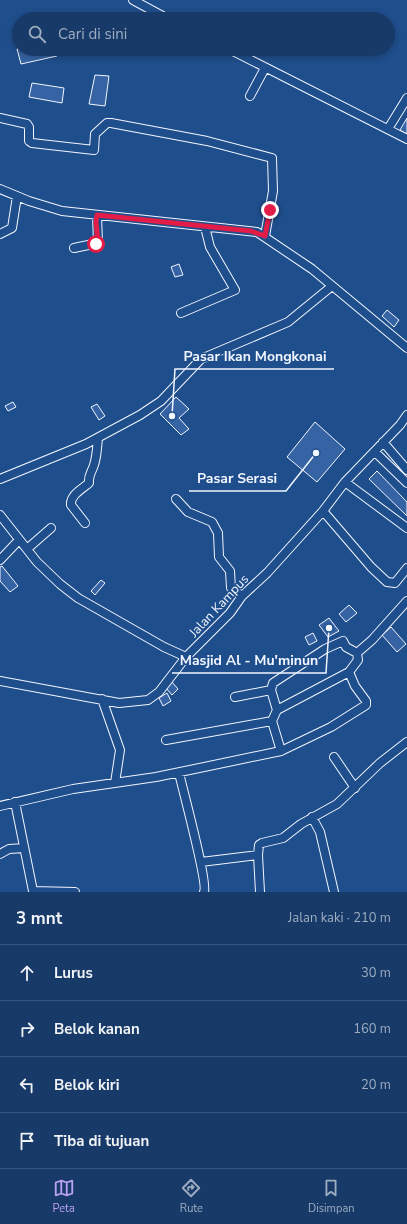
<!DOCTYPE html>
<html lang="id">
<meta charset="utf-8">
<style>
:root{--surface:#173a69;--page:#20416f;--text:#f1f3f6;--muted:#9eadc0;--line:#36547d;--accent:#bca0f2}
body{margin:0;font-family:"Nunito Sans",sans-serif;background:var(--page);color:var(--text)}
.stop{position:absolute;width:12px;height:12px;margin:-9px;border:3px solid #e11d48;border-radius:50%;background:#fff}
.stop.end{background:#e11d48;border-color:#fff;box-shadow:0 1px 4px #0008}
.list{margin:0;padding:0;list-style:none}
h2{display:flex;justify-content:space-between;align-items:center;height:52px;margin:0;padding:0 16px;font-size:17px}
h2 small{font-size:13px;font-weight:400;color:var(--muted)}
.list li{display:grid;grid-template-columns:26px 1fr auto;gap:12px;align-items:center;box-sizing:border-box;height:56px;padding:0 16px;border-top:1px solid var(--line)}
.list b{display:block;font-size:15px;white-space:nowrap}
.list em{font-size:13px;font-style:normal;color:var(--muted)}
.icon{flex:none;width:22px;height:22px;fill:none;stroke:currentColor;stroke-width:2;stroke-linecap:round;stroke-linejoin:round}
.map{position:relative;flex:none;width:407px;height:892px;overflow:hidden}
.search{position:absolute;background:var(--surface);box-shadow:0 2px 6px #0003;left:12px;right:12px;top:12px;height:44px;display:flex;align-items:center;gap:10px;box-sizing:border-box;padding:0 14px;border-radius:22px;color:var(--muted);font-size:15px}
.sheet{height:276px;background:var(--surface)}
nav{display:flex;justify-content:space-around;align-items:center;box-sizing:border-box;height:56px;border-top:1px solid var(--line);background:var(--surface);font-size:11px;color:var(--muted)}
nav a{display:grid;justify-items:center;gap:2px}
nav .on{color:var(--accent)}
.map>svg:first-child{display:block}
</style>
<div class="map">
<svg width="407" height="892" viewBox="0 0 407 892">
<rect width="100%" height="100%" fill="#1f4e8c"/>
<path fill="#3563a3" stroke="#f2f6ff" d="M17,49h38l2,7 -36,8z
M95,75l14,1 -4,30 -16,-2z
M32,83l32,5 -2,15 -33,-6z
M407,118v16l-7,-4z
M179,264l4,11 -8,2 -4,-10z
M387,310l12,10 -5,7 -12,-11z
M176,397l13,12 -10,9 10,11 -8,6 -21,-21z
M13,402l3,5 -8,4 -3,-5z
M97,404l8,12 -6,4 -8,-13z
M315,422l30,27 -28,33 -30,-25z
M377,471l30,31v14l-38,-37z
M2,566l16,20 -8,6 -10,-11v-14z
M101,580l4,3 -10,12 -4,-4z
M349,605l8,8 -11,9 -7,-8z
M329,618l10,13 -11,6 -9,-12z
M391,627l15,17 -9,8 -15,-17z
M313,633l4,8 -8,4 -4,-8z
M171,681l7,8 -6,6 -7,-8z
M167,693l4,8 -8,5 -4,-8z"/>
<g fill="none" stroke-linecap="round" stroke-linejoin="round">
<g stroke="#f2f6ff" stroke-width="10">
<path id="minor" d="M133,0l35,19
M229,49l178,90
M250,96l15,-28
M0,118l27,6 2,3v14l3,2 62,7 1,-16 12,-11h4l96,18 65,17 1,33 -8,45
M388,129l19,-31
M0,189l29,12 33,10 195,21 55,37 95,79
M0,234l12,-6 5,-32
M74,248l24,-5 -1,-28
M181,313l54,-23 -25,-43 -5,-20
M383,442l24,28
M375,452l32,31
M0,479l86,-35 54,-29 21,-14 40,-42 87,-37 44,-36
M345,482l62,46
M176,499l12,13 24,10 6,11 1,24 11,14 1,17 11,8
M323,511l48,56 16,15 8,1 12,-15
M0,515l37,47 23,22 18,14 86,49 22,10
M85,523l-14,-18c-1,-10 11,-16 18,-22 -1,-8 3,-11 5,-18 3,-9 3,-18 4,-27
M27,549l24,-21
M0,560l19,-20
M0,681l119,22 29,-3 11,-8 27,-35 44,-44 12,-17 25,-23 56,-62 22,-29 55,-57 7,-10
M235,697l36,-7
M102,699l18,51 -5,33
M277,710l72,-38
M166,740l106,-19
M281,751l50,-24 35,-22v-4l-11,-15 -6,-14 9,-12 -1,-7
M334,757l21,31
M179,773c4,17 29,110 25,119
M15,802l18,89 42,1
M0,806l73,-17 83,-12 125,-26 -9,-30 5,-11 -6,-20 2,-7 52,-34 18,-8 3,6 11,6 15,-13 35,-39
M312,817l8,15 14,60
M0,854l9,-5 15,-1
M201,862l57,-7
M260,892l-2,-37 1,-10 3,-2 21,-5 18,-14 36,-20 43,-41 27,-21"/>
</g>
<use href="#minor" stroke="#1f4e8c" stroke-width="8"/>
</g>
<g fill="none" stroke-linecap="round" stroke-linejoin="round">
<path stroke="#e11d48" stroke-width="5" d="M96,244l2,-3 -2,-19 1,-7 154,16 14,5 5,-26"/>
</g>
<g text-anchor="middle" dominant-baseline="central" stroke-width="3" stroke-linejoin="round" paint-order="stroke">
<g font-size="13" fill="#f2f6ff" stroke="#1f4e8c">
<text transform="translate(219 606) rotate(-47)">Jalan Kampus</text>
</g>
</g>
<path fill="none" stroke="#f2f6ff" stroke-width="1.5" d="M172 416L175 369H334M316 453L286 491H189M329 628L326 673H172"/>
<g fill="#f2f6ff" stroke="#1f4e8c" stroke-width="1.5">
<circle cx="172" cy="416" r="4"/>
<circle cx="316" cy="453" r="4"/>
<circle cx="329" cy="628" r="4"/>
</g>
<g font-size="14" text-anchor="middle" font-weight="bold" fill="#f2f6ff" stroke="#1f4e8c" stroke-width="3" stroke-linejoin="round" paint-order="stroke">
<text x="255" y="361">Pasar Ikan Mongkonai</text>
<text x="237" y="483">Pasar Serasi</text>
<text x="249" y="665">Masjid Al - Mu'minun</text>
</g>
</svg>
<div class="stop" style="left:96px;top:244px"></div>
<div class="stop end" style="left:270px;top:210px"></div>
<div class="search"><svg class="icon" aria-label="search" viewBox="0 0 24 24"><circle cx="10" cy="10" r="6"/><path d="M15 15l6 6"/></svg>Cari di sini</div>
</div>
<section class="sheet">
<h2>3 mnt<small>Jalan kaki · 210 m</small></h2>
<ul class="list">
<li><svg class="icon" aria-label="ahead" viewBox="0 0 24 24"><path d="M12 20V5M6 11l6-6 6 6"/></svg><div><b>Lurus</b></div><em>30 m</em></li>
<li><svg class="icon" aria-label="right" viewBox="0 0 24 24"><path d="M7 20v-9h11M14 6l5 5-5 5"/></svg><div><b>Belok kanan</b></div><em>160 m</em></li>
<li><svg class="icon" aria-label="left" viewBox="0 0 24 24"><path d="M17 20v-9H6M10 6l-5 5 5 5"/></svg><div><b>Belok kiri</b></div><em>20 m</em></li>
<li><svg class="icon" aria-label="arrive" viewBox="0 0 24 24"><path d="M6 21V4h12l-3 4 3 4H6"/></svg><div><b>Tiba di tujuan</b></div></li>
</ul>
</section>
<nav>
<a class="on"><svg class="icon" aria-label="map" viewBox="0 0 24 24"><path d="M3 6l6-2 6 2 6-2v14l-6 2-6-2-6 2zM9 4v14M15 6v14"/></svg>Peta</a>
<a><svg class="icon" aria-label="directions" viewBox="0 0 24 24"><path d="M12 3l9 9-9 9-9-9zM9 14v-3h6M13 9l2 2-2 2"/></svg>Rute</a>
<a><svg class="icon" aria-label="saved" viewBox="0 0 24 24"><path d="M7 4h10v16l-5-4-5 4z"/></svg>Disimpan</a>
</nav>
